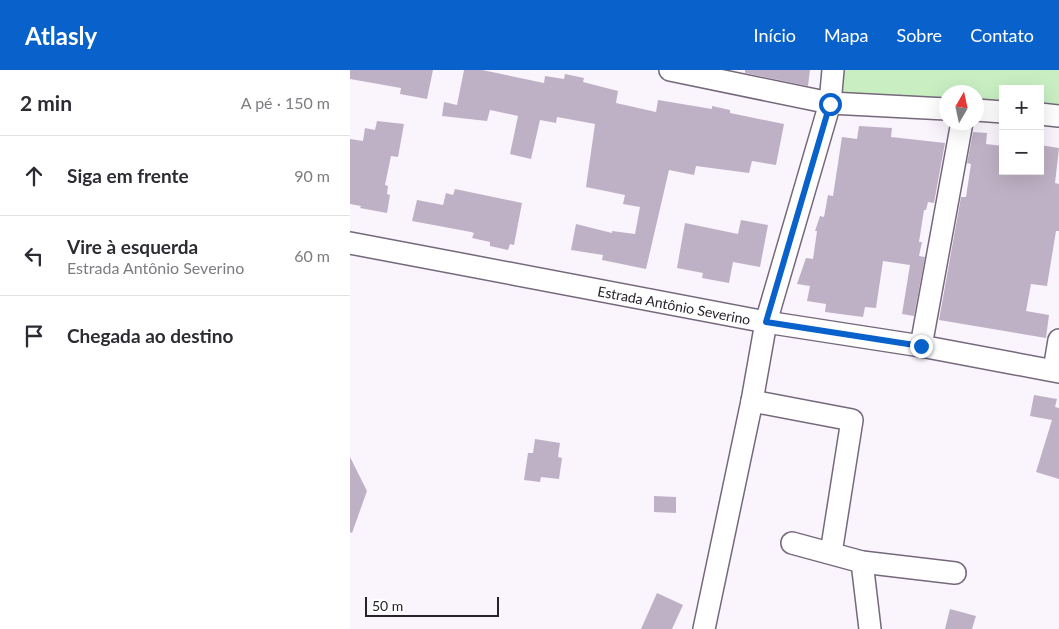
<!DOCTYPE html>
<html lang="pt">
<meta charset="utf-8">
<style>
:root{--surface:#fff;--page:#f7f7f7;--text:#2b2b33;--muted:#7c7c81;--line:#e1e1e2;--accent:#0962cb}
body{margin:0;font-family:Lato,sans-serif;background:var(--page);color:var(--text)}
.controls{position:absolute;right:15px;top:15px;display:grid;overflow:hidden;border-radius:0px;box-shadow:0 5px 20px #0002}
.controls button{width:45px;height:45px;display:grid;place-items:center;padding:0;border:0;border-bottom:1px solid var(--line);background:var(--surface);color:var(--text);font:25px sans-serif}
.compass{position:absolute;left:589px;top:15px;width:45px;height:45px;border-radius:50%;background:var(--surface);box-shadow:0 5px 20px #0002;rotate:9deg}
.scale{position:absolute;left:15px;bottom:12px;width:134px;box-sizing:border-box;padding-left:5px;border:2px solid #27222a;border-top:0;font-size:14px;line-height:18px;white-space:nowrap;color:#27222a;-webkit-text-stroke:4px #fff;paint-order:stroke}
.stop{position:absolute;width:15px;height:15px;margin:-11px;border:4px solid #0962cb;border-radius:50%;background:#fff}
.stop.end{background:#0962cb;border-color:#fff;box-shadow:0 1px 5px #0008}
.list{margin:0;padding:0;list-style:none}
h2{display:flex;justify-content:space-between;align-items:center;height:65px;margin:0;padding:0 20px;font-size:21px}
h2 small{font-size:16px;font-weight:400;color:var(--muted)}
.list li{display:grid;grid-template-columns:32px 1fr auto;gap:15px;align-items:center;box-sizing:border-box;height:80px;padding:0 20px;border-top:1px solid var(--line)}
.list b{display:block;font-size:19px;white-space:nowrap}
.list p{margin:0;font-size:16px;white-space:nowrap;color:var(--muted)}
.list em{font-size:16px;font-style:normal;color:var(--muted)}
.icon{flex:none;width:28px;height:28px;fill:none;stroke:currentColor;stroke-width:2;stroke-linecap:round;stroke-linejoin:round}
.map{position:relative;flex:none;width:709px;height:559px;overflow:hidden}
header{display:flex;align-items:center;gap:30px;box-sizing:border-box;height:70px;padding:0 25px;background:var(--accent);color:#fff}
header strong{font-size:24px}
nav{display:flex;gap:28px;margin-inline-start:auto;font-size:18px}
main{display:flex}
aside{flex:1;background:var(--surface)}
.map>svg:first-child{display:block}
</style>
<header>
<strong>Atlasly</strong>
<nav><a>Início</a><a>Mapa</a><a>Sobre</a><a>Contato</a></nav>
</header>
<main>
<aside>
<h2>2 min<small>A pé · 150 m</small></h2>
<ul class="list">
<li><svg class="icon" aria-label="ahead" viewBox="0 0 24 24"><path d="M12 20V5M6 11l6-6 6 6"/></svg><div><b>Siga em frente</b></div><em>90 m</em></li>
<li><svg class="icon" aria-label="left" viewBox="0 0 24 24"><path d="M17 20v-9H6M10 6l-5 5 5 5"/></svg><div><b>Vire à esquerda</b><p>Estrada Antônio Severino</p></div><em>60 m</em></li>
<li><svg class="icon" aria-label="arrive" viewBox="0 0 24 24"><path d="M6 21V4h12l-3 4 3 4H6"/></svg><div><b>Chegada ao destino</b></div></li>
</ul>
</aside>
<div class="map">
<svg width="709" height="559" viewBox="0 0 709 559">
<rect width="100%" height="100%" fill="#faf4fd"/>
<path fill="#c8eec2" d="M491,0h218v38l-19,-1v-18h-37v16l-26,-1 -1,-12h-30v10l-108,-6z"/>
<path fill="#bfb1c5" d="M0,0h83l-6,29 -27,-5 1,-6 -51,-9z
M114,0h18l62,13 1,-7 19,3 1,-5 19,4 -1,4 35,9 -2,12 40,9 2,-12 54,9v-3l18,4v3l54,11 -8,41 -24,-4 -3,12 -53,-7 -2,9 -25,-5 -23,99 -44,-9 1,-5 -32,-5 5,-26 36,9v-2l23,3 5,-27 -17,-3 2,-9 -39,-8 9,-63 -38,-7 -1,6 -16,-3 -9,39 -21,-5 8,-38 -28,-6 -3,11 -45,-5 2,-14 13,3z
M395,0h65l-2,16 -63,-13z
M27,51l27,3 -6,33 -7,-1 -6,29 3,1 -1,8 3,1 -3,18 -27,-5 1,-2 -11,-2v-65l13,2 2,-13 10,2z
M509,56l33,2 -1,9 54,6 -11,60 -6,-1 -2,8h-2l-5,32h3l-3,14 6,1 -11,59 -12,-2 8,-49 -27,-4 -7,47 -11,-1 -2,10 -38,-5 1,-8 -19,-3 3,-15 -13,-2 9,-26 7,1 4,-28h-2l5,-15 4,1 4,-22 5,1 9,-59 15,2z
M623,62l14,1 -1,11 17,2v25h37v-26l19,3 -4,35 4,1v47h-3l-9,55 -16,-2 -5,27 23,4 -3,23 -107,-18 22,-123h5l5,-33 -4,-1z
M105,119l67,14 -8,42 -4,-1 -2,6 -18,-4v-4l-18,-4 2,-5 -3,-1 -59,-11 5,-21 26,5 3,-12 7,2z
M391,150l27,5 -8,42 -27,-5 -4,21 -27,-5 1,-5 -26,-5 8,-45 53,11z
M684,325l23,4 -2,8 4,1v71l-23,-7 16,-52 -22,-4z
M185,369l25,4 -2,14 4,1 -3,21 -18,-2 -1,5 -16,-2 4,-27h5z
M0,387l17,34 -15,42 -2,-1z
M304,426l22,1v16l-22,-1z
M307,523l26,12 -11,24h-31z
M600,539l26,7 -4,13h-27z"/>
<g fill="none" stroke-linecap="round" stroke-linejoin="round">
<g stroke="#75687b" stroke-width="24">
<g id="minor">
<path d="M320,0l160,33 116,6"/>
<path d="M626,40l27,2"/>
<path d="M690,44l19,2"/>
<path id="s1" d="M0,173l416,79 155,24 138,26"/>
<path d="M571,276l41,-224"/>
<path d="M704,300l5,-30"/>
<path d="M402,331l100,19 -21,133"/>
<path d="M442,473l70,19 93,11"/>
<path d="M512,492l8,67"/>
<path d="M354,559l48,-228 14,-79 64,-219 3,-33"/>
</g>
</g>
<use href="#minor" stroke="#fff" stroke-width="21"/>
</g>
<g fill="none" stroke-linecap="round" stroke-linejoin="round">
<path stroke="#0962cb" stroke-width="6" d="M480,34l-64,218 155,24"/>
</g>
<g text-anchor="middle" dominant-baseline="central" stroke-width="5" stroke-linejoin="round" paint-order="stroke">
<g font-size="14" fill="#27222a" stroke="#fff">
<text stroke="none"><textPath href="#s1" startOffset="330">Estrada Antônio Severino</textPath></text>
</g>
</g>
</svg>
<div class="controls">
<button>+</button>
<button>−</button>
</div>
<svg class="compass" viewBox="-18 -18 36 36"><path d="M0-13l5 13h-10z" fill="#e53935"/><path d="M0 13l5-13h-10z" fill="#7c7c81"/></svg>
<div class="scale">50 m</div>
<div class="stop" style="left:480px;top:34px"></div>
<div class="stop end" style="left:571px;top:276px"></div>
</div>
</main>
